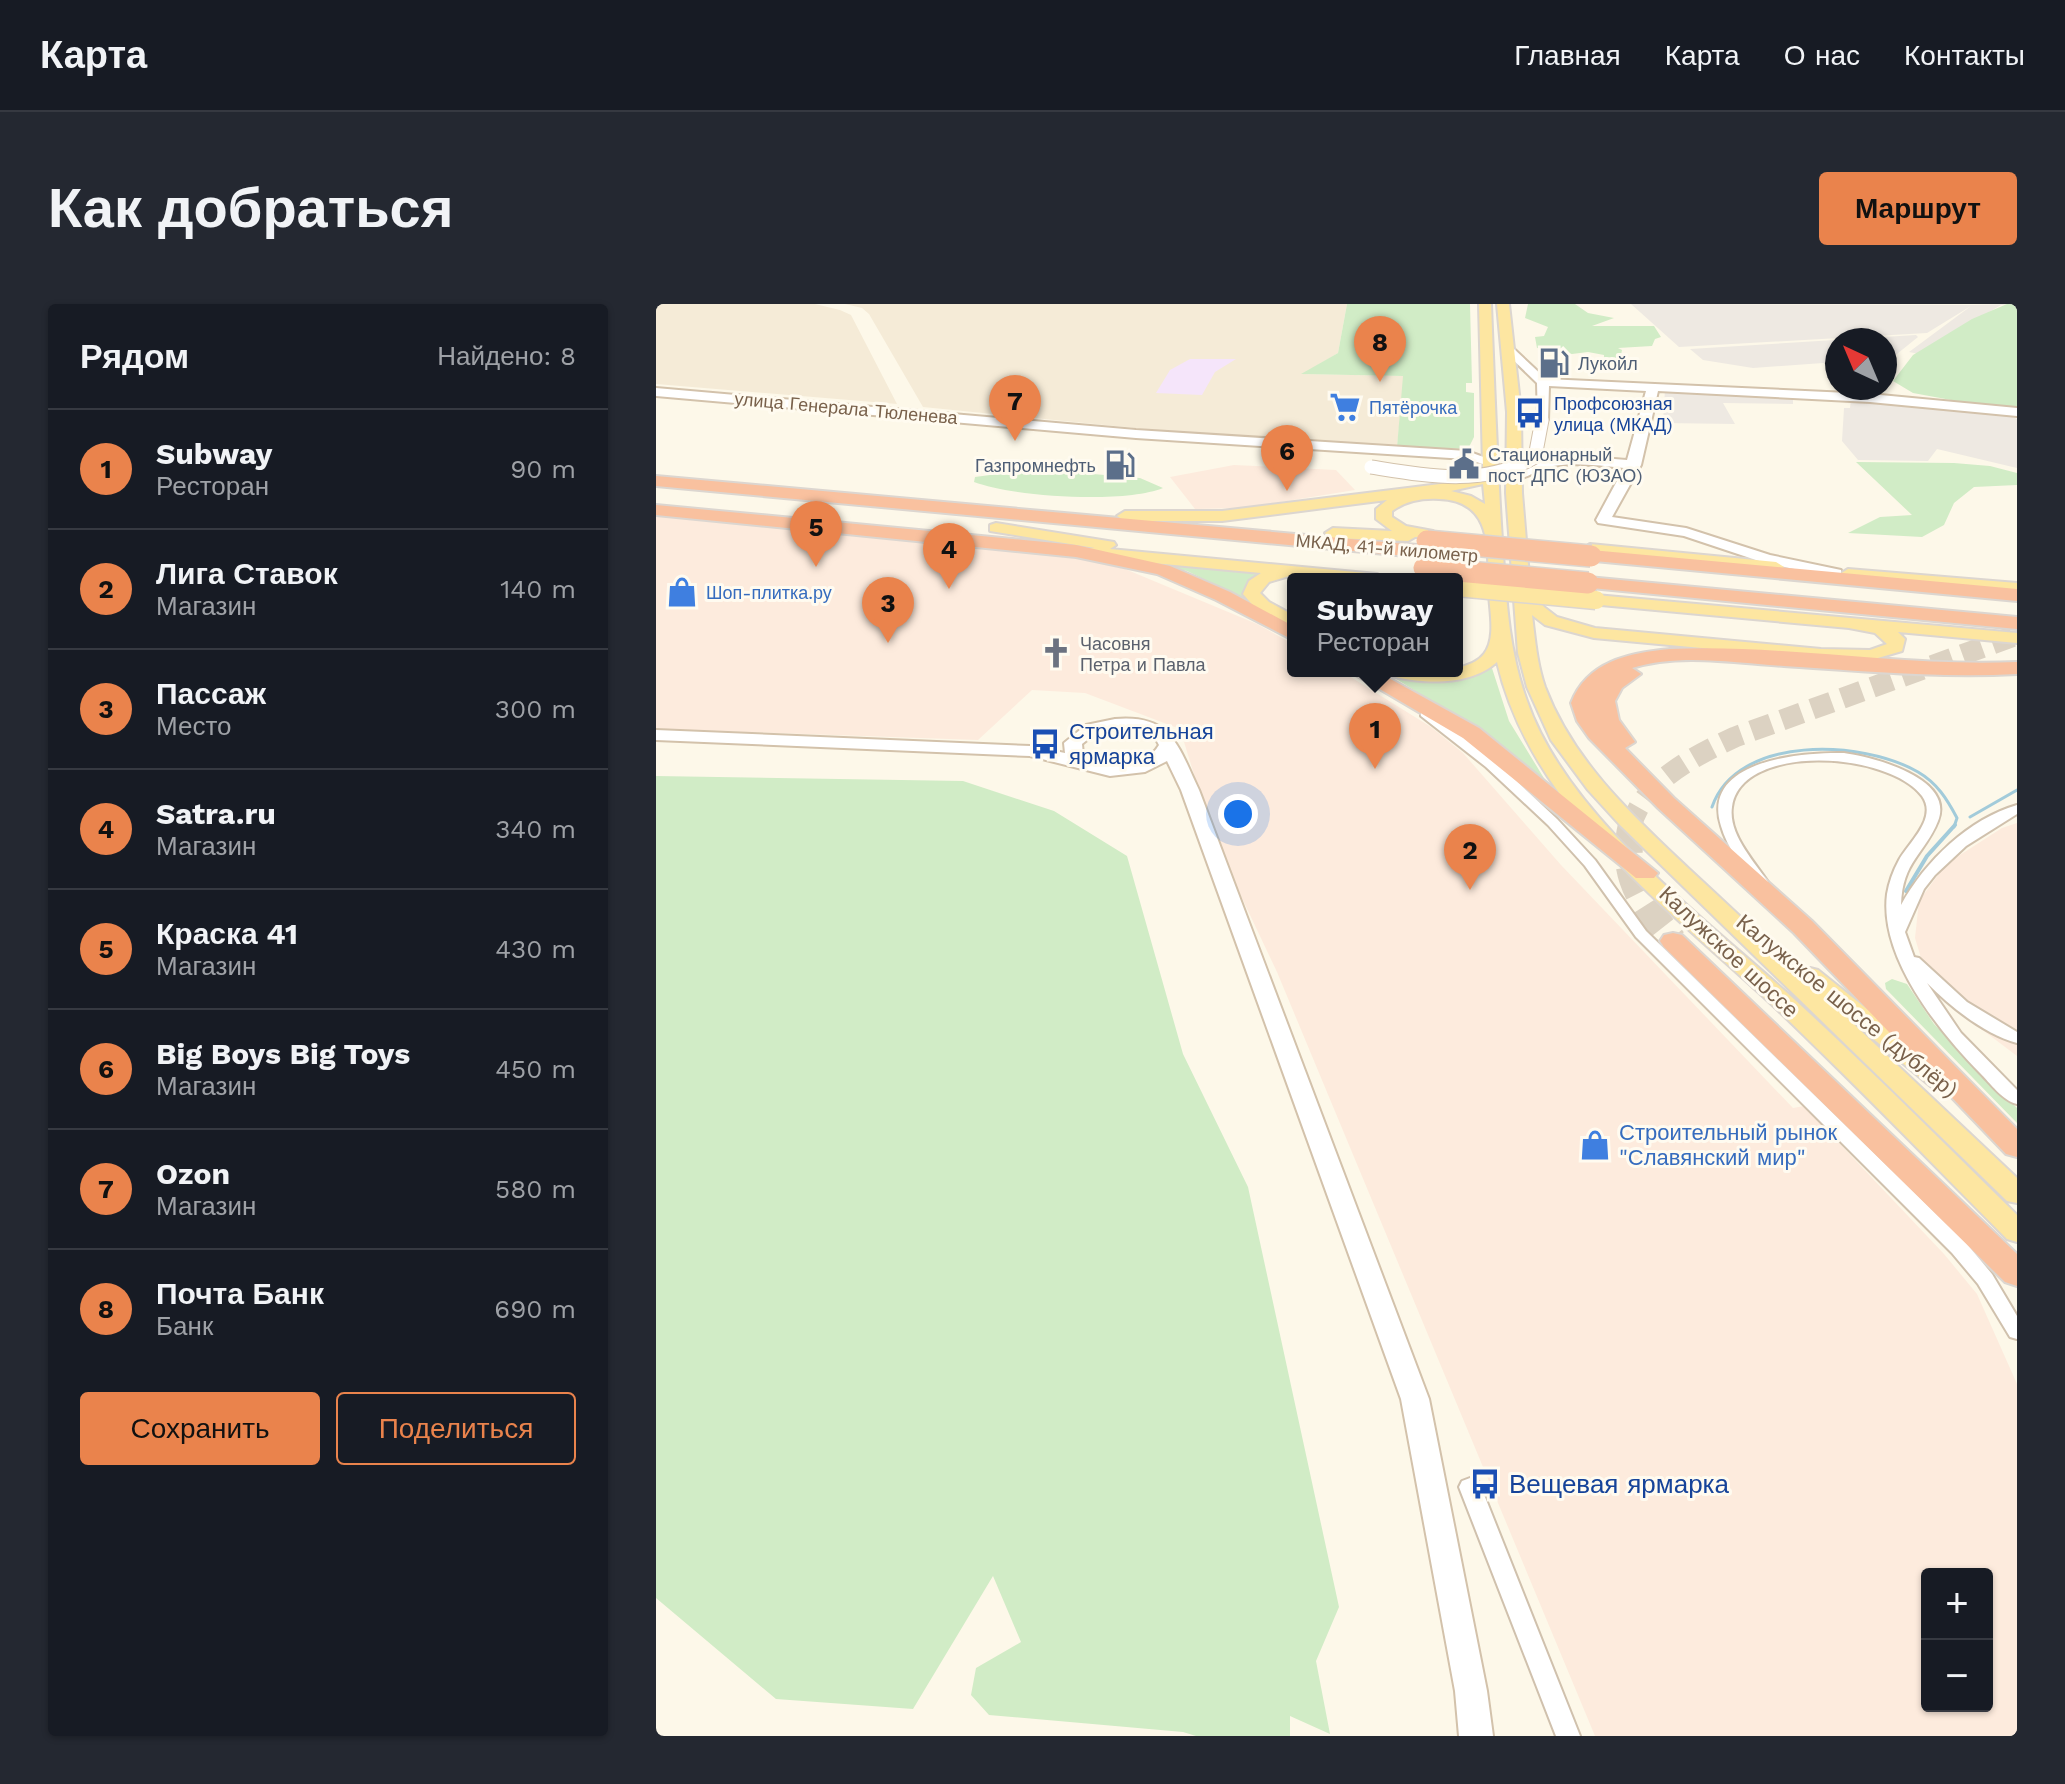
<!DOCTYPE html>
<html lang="ru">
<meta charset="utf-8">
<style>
:root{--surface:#171b24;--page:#242831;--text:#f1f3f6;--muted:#9ea1a6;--line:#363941;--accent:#ea834c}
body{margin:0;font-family:"Work Sans",sans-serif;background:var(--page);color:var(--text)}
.controls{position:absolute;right:24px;bottom:24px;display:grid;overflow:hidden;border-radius:8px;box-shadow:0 2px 6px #0004}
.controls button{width:72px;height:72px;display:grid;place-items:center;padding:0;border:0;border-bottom:2px solid var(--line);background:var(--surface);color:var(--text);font:40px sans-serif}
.compass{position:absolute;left:1169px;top:24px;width:72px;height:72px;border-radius:50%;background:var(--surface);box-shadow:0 2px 6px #0004;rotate:316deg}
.you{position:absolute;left:582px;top:510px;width:28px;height:28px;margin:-20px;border:6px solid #fff;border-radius:50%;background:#1a73e8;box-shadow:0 0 0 12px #1a73e833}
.badge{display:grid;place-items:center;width:52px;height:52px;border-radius:50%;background:var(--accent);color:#111;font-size:26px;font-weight:700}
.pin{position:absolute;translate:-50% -66px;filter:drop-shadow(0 2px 4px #0008)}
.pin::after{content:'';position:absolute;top:42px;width:28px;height:24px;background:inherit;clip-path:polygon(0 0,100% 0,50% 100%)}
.popup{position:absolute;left:631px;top:269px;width:176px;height:104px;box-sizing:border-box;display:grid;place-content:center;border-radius:8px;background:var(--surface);filter:drop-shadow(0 2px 6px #0005);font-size:26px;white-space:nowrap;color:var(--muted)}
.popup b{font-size:30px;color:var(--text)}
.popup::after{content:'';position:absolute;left:50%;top:100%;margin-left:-16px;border:16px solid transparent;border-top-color:var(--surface)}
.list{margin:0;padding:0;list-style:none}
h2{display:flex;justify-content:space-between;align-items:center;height:104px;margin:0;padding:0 32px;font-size:34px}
h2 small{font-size:26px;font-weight:400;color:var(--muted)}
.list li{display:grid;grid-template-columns:52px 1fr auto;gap:24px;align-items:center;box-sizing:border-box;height:120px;padding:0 32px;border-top:2px solid var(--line)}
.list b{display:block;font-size:30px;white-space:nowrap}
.list p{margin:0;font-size:26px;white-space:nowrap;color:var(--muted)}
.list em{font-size:26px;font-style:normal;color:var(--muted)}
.actions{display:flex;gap:16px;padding:24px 32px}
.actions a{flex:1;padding:18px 0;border:2px solid var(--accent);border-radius:8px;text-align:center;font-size:28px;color:var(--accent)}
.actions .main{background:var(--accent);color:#111}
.map{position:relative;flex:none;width:1361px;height:1432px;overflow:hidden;border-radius:8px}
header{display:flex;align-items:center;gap:48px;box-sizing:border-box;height:112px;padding:0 40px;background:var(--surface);border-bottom:2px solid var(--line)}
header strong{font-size:38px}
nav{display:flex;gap:44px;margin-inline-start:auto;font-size:28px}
.intro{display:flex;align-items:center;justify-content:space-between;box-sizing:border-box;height:192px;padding:0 48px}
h1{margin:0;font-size:56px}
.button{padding:20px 36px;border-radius:8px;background:var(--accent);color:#111;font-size:28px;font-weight:700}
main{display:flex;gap:48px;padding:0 48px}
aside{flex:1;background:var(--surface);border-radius:8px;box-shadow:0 2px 6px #0004}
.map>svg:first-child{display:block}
</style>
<header>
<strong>Карта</strong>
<nav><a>Главная</a><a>Карта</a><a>О нас</a><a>Контакты</a></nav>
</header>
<div class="intro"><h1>Как добраться</h1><a class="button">Маршрут</a></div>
<main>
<aside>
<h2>Рядом<small>Найдено: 8</small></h2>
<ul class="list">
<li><span class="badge">1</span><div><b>Subway</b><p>Ресторан</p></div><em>90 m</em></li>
<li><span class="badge">2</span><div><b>Лига Ставок</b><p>Магазин</p></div><em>140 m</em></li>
<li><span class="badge">3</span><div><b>Пассаж</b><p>Место</p></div><em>300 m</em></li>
<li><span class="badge">4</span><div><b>Satra.ru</b><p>Магазин</p></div><em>340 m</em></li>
<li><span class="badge">5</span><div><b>Краска 41</b><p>Магазин</p></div><em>430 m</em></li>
<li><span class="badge">6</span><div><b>Big Boys Big Toys</b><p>Магазин</p></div><em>450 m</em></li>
<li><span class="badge">7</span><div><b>Ozon</b><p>Магазин</p></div><em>580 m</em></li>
<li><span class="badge">8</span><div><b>Почта Банк</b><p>Банк</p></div><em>690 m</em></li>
</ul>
<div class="actions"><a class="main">Сохранить</a><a>Поделиться</a></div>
</aside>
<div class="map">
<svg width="1361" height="1432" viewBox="0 0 1361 1432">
<rect width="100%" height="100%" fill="#fdf8e9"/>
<path fill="#f5ebd7" d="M0,0h159l25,6 11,5 46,89 -241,-20z
M189,0h502l-9,49 -35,21 101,2 -7,71 -140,-7 -334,-33 -54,-93 -7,-6z"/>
<path fill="#fdebdd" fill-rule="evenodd" d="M578,161l102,5 19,20 -112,18 -48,1 -25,-32z
M0,211l418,42 51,12 132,55 36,20v27h48l90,56 32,26 98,112 232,243 11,-2 140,148 33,40 40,90v352h-422l-318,-764 -63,-133 -34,-110 -95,-36 -53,-3 -54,50 -322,-11zM1271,1270h60v132h-60z
M1361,519v233l-86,-65 -16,-53 4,-37 27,-37 56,-36z"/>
<path fill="#eee9e2" d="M975,0l343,1 39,-1 -12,1 -82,49 -10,-2 62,-46 -44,27 -248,14z
M1260,31l2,2 -26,21h-7v-18h-48v22l-84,6 -50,-8 -13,-11z
M1009,85l128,7v8l-70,-1 12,21 -72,-1z
M1195,95l155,15 11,5v49l-80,-19 -9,12 -70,-1 -16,-19 2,-33h6z"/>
<path fill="#f5e5fa" d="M534,55h46l-21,13 -13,23 -46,-2 14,-23z"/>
<path fill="#d1ecc6" d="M691,0h123l2,79h-6v9l8,1v44l-6,12 -71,-2 6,-71 -102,-2 37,-21z
M872,0h47l13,9 26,5 -22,8h62l7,11 -6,2 -3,7 -34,2 4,2 -2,10 16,5 -6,3 -34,-4 8,-3v-6l-16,-3 -16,2 -35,-6 -2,-11 9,-1 4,-9 -23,-9z
M1351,0h10v106l-112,-11 46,1 -38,-7 -20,-12 20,-26 59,-36z
M1200,158l98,1 36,3 27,7v12l-43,2 -20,16 -10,22 -22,12 -74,-4 32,-16 32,-2z
M378,165l106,9 23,10c-39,16 -149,9 -189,-6l1,-5z
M493,258l117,11c-13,6 -20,9 -20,24l8,7 -67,-33z
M835,361l18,56 41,67 -82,-64 -75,-47 41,2z
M0,472l307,5 91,30 73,45 56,198 65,133 91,420 -23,54 14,73 -40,-18v20h-94l-13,-4 -194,-17 -18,-20 5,-27 45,-26 -28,-66 -80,133 -137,-10 -120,-101z
M1236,675l15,5 27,40 83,84v15l-131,-134 -1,-6z"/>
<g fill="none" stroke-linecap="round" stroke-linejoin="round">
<path stroke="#a2cbda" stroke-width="3" d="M1056,503c25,-73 151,-67 206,-35 19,11 29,27 39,46l-3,9
M1314,513l47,-27"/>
<path stroke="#a2cbda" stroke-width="4" d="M1250,587l21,-35 28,-31"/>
<path stroke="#dcd2c2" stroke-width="21" stroke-dasharray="21 11" stroke-linecap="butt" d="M975,523c11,-46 66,-72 104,-90l282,-102"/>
<path stroke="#dcd2c2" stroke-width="28" stroke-dasharray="28 14" stroke-linecap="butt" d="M976,521c-12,51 10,78 41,116"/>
<g stroke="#d0c1ad" stroke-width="4">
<path id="street" d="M769,405l71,53 61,57 38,41 51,71 320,312 26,31 25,42v23l-7,-2 -32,-53 -26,-31 -316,-316 -51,-71 -37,-41 -62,-58 -65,-51v-6z
M1188,449c29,4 111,25 94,68 -13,33 -36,40 -37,84 24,-44 68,-86 116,-100v9l-51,32 -31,29 -11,14 -19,43 9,25 5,1 48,44 50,30v11c-33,-9 -66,-36 -90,-60l34,50 56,57v14c-14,-3 -27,-21 -37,-31 -41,-42 -101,-115 -93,-179 2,-12 6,-23 12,-34 10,-18 39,-42 23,-64 -34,-45 -182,-53 -190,11 -4,27 22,54 36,75l-2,3h-10c-13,-18 -29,-37 -35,-59 -21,-66 81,-74 123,-73z
M814,1174l8,3 3,6 99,249h-24l-97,-249 3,-6z"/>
</g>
<g stroke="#d3c2ab" stroke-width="4">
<path id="secondary" d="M850,45h8l32,30 324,15 147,14v8l-147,-14 -212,-11 -17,74 -29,52 74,11 84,27 71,15v6l-5,2 -74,-16 -78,-26 -86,-13 -2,-3 28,-52c-23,-2 -47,-6 -71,-2 -14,2 -28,15 -42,13v-6c37,-21 75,-16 116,-13l19,-69 -97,-5 -1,34 -10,3 -1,-40 -31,-30z
M0,84l480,42 331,21 30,11 -7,4 -24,-7 -330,-21 -480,-42z
M459,415c57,-5 63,27 84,71l230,609 58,292 6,45h-34l-4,-45 -54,-292 -220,-609 -14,-29 -22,11 -35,4 -80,-20 -374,-16v-10l374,16 35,7 -1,-10 22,-18zM475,424c12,2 23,5 28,17 -16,26 -53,25 -76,10l-1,-11c15,-13 30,-15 49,-16z"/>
</g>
<g stroke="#dcd6d0" stroke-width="4">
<path id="primary" d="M823,0h12c3,79 6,157 11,236 4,55 6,108 25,161 40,116 179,218 268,299 76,70 149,143 222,215v27l-10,-3c-74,-75 -148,-151 -224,-224 -108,-103 -250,-200 -286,-353 -28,25 -76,22 -110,13l-3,-4h73v-3c9,-2 21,-6 27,-14 12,-15 6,-42 5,-60 -2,-42 6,-93 -50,-95 -17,-1 -33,2 -47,12v6l14,9 27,5 2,3 -2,3h-18l-7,4 -75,-3 -8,-5 8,-5 59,3 -16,-12v-10l11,-9 -165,21h-97l-8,-5 8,-5h97l218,-27 35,-7 8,-10zM827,180l2,20 -14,-8 -20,-5z
M841,0h12l12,108 1,81 8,95 14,19 13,10 38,11 226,21 49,1 17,-6 -12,-11 -26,-5 -259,-24 -2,-4 8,-5 421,38v10l-119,-11 7,7 -3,12 -31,9 -50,-1 -227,-21 -49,-13 -13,-10c3,24 5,49 13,72 28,74 87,128 143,181 38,35 75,70 112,105l10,-5 8,2 134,107 4,6 -4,6h-18l-92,-76 175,165v25l-10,-2 -387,-376 -32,-35 -37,-50 -24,-53 -9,-34 -12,-160 1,-81z
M340,219l118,19 2,3 -6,4 267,25 8,5 -96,-3 -20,6 -9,11 9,9 24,13v12l-36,-17 -14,-16 6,-13 12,-8 -173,-16 -8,-5 2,-3 13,-1 -105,-17v-6z
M934,240l186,18 8,5 -8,5 -192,-20 -2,-3z
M1192,265l169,14v10l-175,-16 -2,-3z"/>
</g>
<g stroke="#dcd6d0" stroke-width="4">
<path id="highway" d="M0,172l772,70 9,6 -9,6 -772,-72z
M0,201l420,40 94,21 60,26 63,34v14l-77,-40 -59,-26 -81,-17 -420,-42z
M935,246l426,39v12l-433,-41 -2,-4z
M932,273l429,40v12l-436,-42 -3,-4 3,-4z
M1014,345c116,-5 231,18 347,13v12c-78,4 -155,-3 -233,-8 -49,-3 -104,-13 -152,2l9,6 -19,14 -7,13 4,19 16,22 -10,6 49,50 138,123 205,208v28l-11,-3 -212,-221 -136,-125 -69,-70 -12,-17 -6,-18c16,-42 58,-50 99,-54z
M693,367h27l103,57 179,145 -4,5h-18l-173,-140z
M1017,629l9,2 335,319v32l-12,-4 -341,-335 -4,-6 4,-6z"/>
</g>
<use href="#street" fill="#fff" fill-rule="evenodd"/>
<use href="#secondary" fill="#fff" fill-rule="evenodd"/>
<use href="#primary" fill="#fde6a1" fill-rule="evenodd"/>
<use href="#highway" fill="#f9c19f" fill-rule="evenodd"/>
<g stroke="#d3c2ab" stroke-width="15" stroke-linecap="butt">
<path id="secondary-bridge" d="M715,163c57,9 112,20 164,-10l7,-37"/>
</g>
<g stroke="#dcd6d0" stroke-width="21" stroke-linecap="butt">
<path id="primary-bridge" d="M801,283l139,13"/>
</g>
<g stroke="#dcd6d0" stroke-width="24" stroke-linecap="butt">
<path id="highway-bridge" d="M771,237l164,15
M768,264l164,15"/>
</g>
<use href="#secondary-bridge" stroke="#fff" stroke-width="13"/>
<use href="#primary-bridge" stroke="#fde6a1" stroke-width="18"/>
<use href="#highway-bridge" stroke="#f9c19f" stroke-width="21"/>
</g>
<defs>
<g id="fuel-bare" transform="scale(2.4)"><path d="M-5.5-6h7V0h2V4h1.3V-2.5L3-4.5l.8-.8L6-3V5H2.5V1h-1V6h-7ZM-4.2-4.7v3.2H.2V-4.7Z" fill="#5c6f8a" stroke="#fffbf0" stroke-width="2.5" paint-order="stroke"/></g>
<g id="supermarket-bare" transform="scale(2.4)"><path d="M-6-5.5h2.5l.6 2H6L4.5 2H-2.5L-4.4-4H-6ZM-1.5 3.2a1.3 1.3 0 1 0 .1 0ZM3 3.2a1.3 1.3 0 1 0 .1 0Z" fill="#3f7fe0" stroke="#fffbf0" stroke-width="2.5" paint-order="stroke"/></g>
<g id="bus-bare" transform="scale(2.4)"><path d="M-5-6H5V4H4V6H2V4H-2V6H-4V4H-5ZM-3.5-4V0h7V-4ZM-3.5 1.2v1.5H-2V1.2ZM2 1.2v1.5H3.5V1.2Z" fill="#1a4fb4" stroke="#fffbf0" stroke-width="2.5" paint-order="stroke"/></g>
<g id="civic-bare" transform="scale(2.4)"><path d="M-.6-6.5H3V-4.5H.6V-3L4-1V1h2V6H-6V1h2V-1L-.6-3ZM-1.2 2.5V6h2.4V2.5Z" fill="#5c6f8a" stroke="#fffbf0" stroke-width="2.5" paint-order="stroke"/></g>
<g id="shop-bare" transform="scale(2.4)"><path d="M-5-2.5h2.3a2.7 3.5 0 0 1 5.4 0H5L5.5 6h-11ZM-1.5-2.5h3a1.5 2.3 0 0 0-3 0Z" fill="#3f7fe0" stroke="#fffbf0" stroke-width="2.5" paint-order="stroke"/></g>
<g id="church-bare" transform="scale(2.4)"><path d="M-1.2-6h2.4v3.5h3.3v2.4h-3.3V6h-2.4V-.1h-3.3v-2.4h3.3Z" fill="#6b7280" stroke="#fffbf0" stroke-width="2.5" paint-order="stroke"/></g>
</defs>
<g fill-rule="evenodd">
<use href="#fuel-bare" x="898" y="59"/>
<use href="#supermarket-bare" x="689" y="103"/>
<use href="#bus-bare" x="874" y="109"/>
<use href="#civic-bare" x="808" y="160"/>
<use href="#fuel-bare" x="464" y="161"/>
<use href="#shop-bare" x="26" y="288"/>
<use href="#church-bare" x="400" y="349"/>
<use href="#bus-bare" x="389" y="440"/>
<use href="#shop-bare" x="939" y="841"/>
<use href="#bus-bare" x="829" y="1180"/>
</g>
<g text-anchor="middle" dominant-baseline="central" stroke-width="6" stroke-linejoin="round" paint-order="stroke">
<g font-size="18" fill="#4e5e75" stroke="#fffbf0" text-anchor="start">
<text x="922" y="59">Лукойл</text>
<text x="832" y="150">Стационарный<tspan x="832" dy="21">пост ДПС (ЮЗАО)</tspan></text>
<text x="440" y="161" text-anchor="end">Газпромнефть</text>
</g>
<g font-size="18" fill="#164399" stroke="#fffbf0" text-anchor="start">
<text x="898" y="99">Профсоюзная<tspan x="898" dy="21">улица (МКАД)</tspan></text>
</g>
<g font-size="18" fill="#366cbe" stroke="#fffbf0" text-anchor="start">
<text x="713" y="103">Пятёрочка</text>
<text x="50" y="288">Шоп-плитка.ру</text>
</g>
<g font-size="18" fill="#79614b" stroke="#fffbf0">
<text transform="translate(190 104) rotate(5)">улица Генерала Тюленева</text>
<text transform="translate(731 244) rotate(5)">МКАД, 41-й километр</text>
</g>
<g font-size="18" fill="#5b616d" stroke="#fffbf0" text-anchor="start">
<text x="424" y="339">Часовня<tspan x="424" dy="21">Петра и Павла</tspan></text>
</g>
<g font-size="22" fill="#164399" stroke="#fffbf0" text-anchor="start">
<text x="413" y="427">Строительная<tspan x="413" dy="25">ярмарка</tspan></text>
</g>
<g font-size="22" fill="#79614b" stroke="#fffbf0">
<text transform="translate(1073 648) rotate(43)">Калужское шоссе</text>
<text transform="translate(1191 702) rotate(39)">Калужское шоссе (дублёр)</text>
</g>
<g font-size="22" fill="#366cbe" stroke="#fffbf0" text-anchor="start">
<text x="963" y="828">Строительный рынок<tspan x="963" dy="25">"Славянский мир"</tspan></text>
</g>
<g font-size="26" fill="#164399" stroke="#fffbf0" text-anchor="start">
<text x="853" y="1180">Вещевая ярмарка</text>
</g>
</g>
</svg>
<div class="controls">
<button>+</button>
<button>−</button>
</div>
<svg class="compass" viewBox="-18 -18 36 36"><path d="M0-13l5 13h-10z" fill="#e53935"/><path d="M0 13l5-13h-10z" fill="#9ea1a6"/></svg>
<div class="you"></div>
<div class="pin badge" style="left:719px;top:465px">1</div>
<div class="popup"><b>Subway</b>Ресторан</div>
<div class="pin badge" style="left:814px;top:586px">2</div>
<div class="pin badge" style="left:232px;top:339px">3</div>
<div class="pin badge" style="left:293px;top:285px">4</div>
<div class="pin badge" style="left:160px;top:263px">5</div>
<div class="pin badge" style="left:631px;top:187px">6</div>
<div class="pin badge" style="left:359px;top:137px">7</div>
<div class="pin badge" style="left:724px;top:78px">8</div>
</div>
</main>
